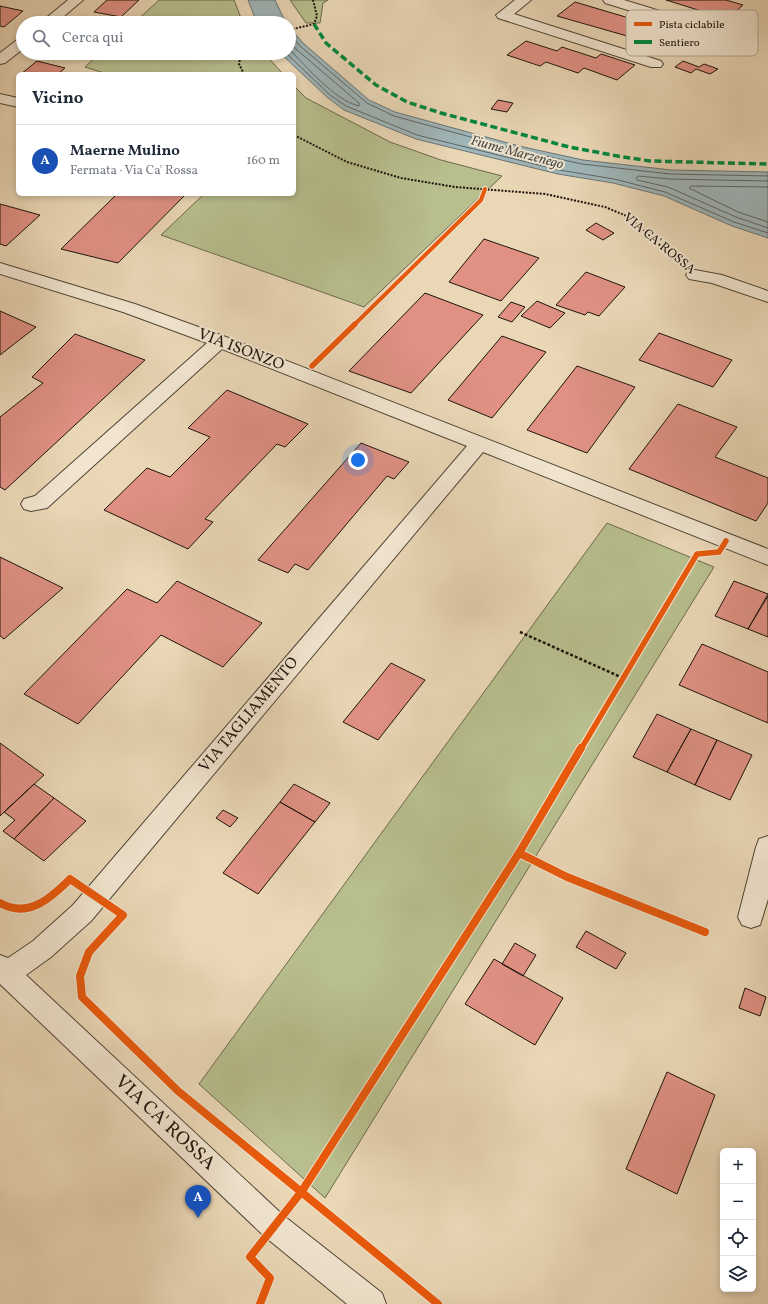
<!DOCTYPE html>
<html lang="it">
<meta charset="utf-8">
<style>
:root{--surface:#fff;--page:#f6f6f7;--text:#1f2937;--muted:#747a83;--line:#e0e1e3;--accent:#db2777}
body{margin:0;font-family:Vollkorn,serif;background:var(--page);color:var(--text)}
.controls{position:absolute;right:12px;bottom:12px;display:grid;overflow:hidden;border-radius:6px;box-shadow:0 2px 6px #0003}
.controls button{width:36px;height:36px;display:grid;place-items:center;padding:0;border:0;border-bottom:1px solid var(--line);background:var(--surface);color:var(--text);font:20px sans-serif}
.you{position:absolute;left:358px;top:460px;width:14px;height:14px;margin:-10px;border:3px solid #fff;border-radius:50%;background:#1a73e8;box-shadow:0 0 0 6px #1a73e833}
.badge{display:grid;place-items:center;width:26px;height:26px;border-radius:50%;background:var(--accent);color:#fff;font-size:13px;font-weight:700}
.pin{position:absolute;translate:-50% -33px;filter:drop-shadow(0 1px 2px #0008)}
.pin::after{content:'';position:absolute;top:21px;width:14px;height:12px;background:inherit;clip-path:polygon(0 0,100% 0,50% 100%)}
.list{margin:0;padding:0;list-style:none}
h2{display:flex;justify-content:space-between;align-items:center;height:52px;margin:0;padding:0 16px;font-size:17px}
h2 small{font-size:13px;font-weight:400;color:var(--muted)}
.list li{display:grid;grid-template-columns:26px 1fr auto;gap:12px;align-items:center;box-sizing:border-box;height:72px;padding:0 16px;border-top:1px solid var(--line)}
.list b{display:block;font-size:15px;white-space:nowrap}
.list p{margin:0;font-size:13px;white-space:nowrap;color:var(--muted)}
.list em{font-size:13px;font-style:normal;color:var(--muted)}
.icon{flex:none;width:22px;height:22px;fill:none;stroke:currentColor;stroke-width:2;stroke-linecap:round;stroke-linejoin:round}
.map{position:relative;flex:none;width:768px;height:1304px;overflow:hidden}
.search{position:absolute;background:var(--surface);box-shadow:0 2px 6px #0003;left:16px;top:16px;width:280px;height:44px;display:flex;align-items:center;gap:10px;box-sizing:border-box;padding:0 14px;border-radius:22px;color:var(--muted);font-size:15px}
.panel{position:absolute;background:var(--surface);box-shadow:0 2px 6px #0003;left:16px;top:72px;width:280px;height:124px;border-radius:6px}
.map>svg:first-child{display:block}
</style>
<div class="map">
<svg width="768" height="1304" viewBox="0 0 768 1304">
<rect width="100%" height="100%" fill="#ead7b6"/>
<filter id="stains"><feTurbulence type="fractalNoise" baseFrequency=".005" numOctaves="4"/><feColorMatrix values="0 0 0 0 .2 0 0 0 0 .09 0 0 0 0 .02 0 0 0 .5 -.17"/></filter>
<radialGradient id="worn" r=".72"><stop offset=".6" stop-color="#630" stop-opacity="0"/><stop offset="1" stop-color="#630" stop-opacity=".3"/></radialGradient>
<path fill="#b8be8d" stroke="#6b694c" d="M159,0h75l9,23h-109z
M290,0h38l-5,3 -3,20h-14z
M100,53h164l19,21h-176l-22,-7z
M294,86l12,12 84,44 51,18 61,16 -138,131 -203,-72 43,-41h90z
M607,523l107,44 -389,631 -126,-114z"/>
<path fill="#9fb6ba" stroke="#6b7574" d="M248,0h27l11,23h-29z
M289,27l14,16 66,57 26,12 124,34 64,14 88,10 97,2v66l-36,-12 -68,-30 -51,-13 -55,-9 -142,-35 -72,-29 -16,-12 -48,-45h9z"/>
<g fill="none" stroke-linecap="round" stroke-linejoin="round">
<path stroke="#5e6563" stroke-width="1" d="M289,33l11,13 67,57 27,13 124,34 64,14 88,10 98,2
M289,41l8,9 62,53v3c-25,-6 -52,-39 -70,-57
M286,53l44,42 16,11 71,29 142,35 55,9 51,13 69,30 34,11
M768,181l-98,-2 -32,-3 -2,2 1,2 31,7 68,30 32,11
M768,187l-77,-1 -2,2 49,24 30,10"/>
</g>
<path fill="#e09184" stroke="#1e140c" d="M107,0h32l-18,17 -27,-5z
M666,0h60l17,5 -16,14z
M575,2l64,19 2,-2 65,20 -16,15 -133,-38z
M0,6l23,5 -19,16 -4,-1z
M526,41l31,10 5,-4 34,11 5,-4 34,11 -18,15 -33,-12 -6,5 -32,-11 -6,4 -33,-11z
M37,61l28,7 -7,6h-37z
M683,61l16,6 5,-3 14,5 -8,5 -14,-5 -5,4 -16,-6z
M498,100l15,3 -6,9 -16,-3z
M117,194h69l-68,69 -57,-14z
M0,204l40,11 -34,31 -6,-2z
M596,223l18,10 -11,7 -17,-10z
M484,239l55,19 -38,43 -52,-19z
M586,272l39,15 -26,29 -11,-4 -3,3 -29,-10z
M425,293l58,22 -72,78 -62,-22z
M537,301l28,12 -15,15 -29,-12z
M511,302l14,5 -13,15 -14,-5z
M0,311l36,16 -36,28z
M659,333l73,27 -19,27 -74,-27z
M75,334l70,26 -140,130 -5,-3v-70l43,-34 -11,-6z
M502,336l44,16 -54,66 -44,-18z
M577,366l58,21 -48,66 -60,-23z
M227,390l81,34 -23,23 -8,-3 -72,75 8,3 -25,27 -84,-39 43,-42 23,9 40,-40 -22,-9z
M678,404l59,23 -22,30 53,21v25l-12,18 -127,-52z
M361,443l48,19 -15,17 -7,-3 -79,94 -13,-6 -7,9 -30,-13z
M0,557l63,31 -59,51 -4,-3z
M177,581l85,42 -39,44 -62,-32 -83,89 -54,-30 103,-105 30,14z
M734,581l34,13 -20,35 -33,-13z
M768,596v41l-20,-8z
M702,644l66,28v51l-89,-38z
M391,663l34,17 -47,60 -35,-18z
M657,714l34,15 -24,43 -34,-15z
M691,729l26,11 -22,45 -28,-13z
M717,740l35,15 -22,45 -35,-15z
M0,743l44,32 -44,41z
M34,784l20,14 -40,41 -11,-8 12,-11 -11,-8z
M294,784l36,19 -15,19 -35,-20z
M54,798l32,23 -42,40 -30,-22z
M280,802l35,20 -57,72 -35,-21z
M223,810l15,8 -8,9 -14,-9z
M586,931l40,22 -10,16 -40,-22z
M515,943l21,12 -13,21 -21,-12z
M494,959l69,39 -28,47 -70,-41z
M745,988l21,9 -6,19 -21,-8z
M667,1072l48,23 -38,99 -51,-25z"/>
<g fill="none" stroke-linecap="round" stroke-linejoin="round">
<g stroke="#514536" stroke-width="2">
<path id="minor" d="M68,0h15l-27,23h-16z
M515,0h16l-17,14 147,47 2,3 -2,3h-10l-153,-49 -2,-3z
M603,0h21l82,25 2,3 -2,3h-10l-91,-28z
M23,38v11l-18,14 -5,1v-11l18,-14z
M0,94l18,4v9l-18,-4z
M0,263l135,41 91,33 542,212v16l-285,-113 -392,469 -40,36 -25,18 258,241 98,77 4,11h-39l-83,-68 -264,-252v-29l8,3 25,-17 40,-36 394,-459 -245,-97 -175,159 -16,3 -7,-2 -3,-5 3,-5 11,-3 172,-153 -84,-31 -123,-38z
M695,270l27,5 46,16v11l-56,-19 -23,-4 -3,-4 3,-4z
M768,836v63l-8,26 -9,3 -9,-3 -4,-8 18,-70 3,-8z"/>
</g>
<path stroke="#1e140c" stroke-width="2" stroke-dasharray="2 1.5" stroke-linecap="butt" d="M289,30l25,-6 3,-8 -4,-16
M241,53l-2,11 5,10
M294,135l53,27 54,16 54,9 90,7 60,13 24,10 47,43"/>
<path stroke="#1e140c" stroke-width="2.5" stroke-dasharray="3 2" stroke-linecap="butt" d="M520,632l103,46"/>
<use href="#minor" fill="#f1e5d0" fill-rule="evenodd"/>
<path stroke="#00873e" stroke-width="3.5" stroke-dasharray="7 3.5" stroke-linecap="butt" d="M314,24l12,19 50,42 31,17 34,11 128,34 54,10 27,4 118,3"/>
<g stroke="#f1e5d0" stroke-width="6">
<path id="cycleway-far2" d="M354,325l127,-125 4,-11"/>
</g>
<g stroke="#f1e5d0" stroke-width="8">
<path id="cycleway-far1" d="M312,366l43,-42
M581,749l116,-195 22,-2 7,-11"/>
</g>
<g stroke="#f1e5d0" stroke-width="10">
<path id="cycleway" d="M519,853l48,24 138,55
M0,903c28,16 51,-5 70,-24l53,36 -34,37 -9,24 2,21 96,94 260,213
M260,1304l10,-26 -20,-21 52,-66 217,-338 62,-105"/>
</g>
<use href="#cycleway-far2" stroke="#e8590c" stroke-width="4"/>
<use href="#cycleway-far1" stroke="#e8590c" stroke-width="5.5"/>
<use href="#cycleway" stroke="#e8590c" stroke-width="8"/>
</g>
<g text-anchor="middle" dominant-baseline="central" stroke-width="4" stroke-linejoin="round" paint-order="stroke">
<g font-size="13" fill="#1e140c" stroke="#f1e5d0">
<text transform="translate(659 244) rotate(39)">VIA CA' ROSSA</text>
</g>
<g font-size="14" font-style="italic" fill="#4b4d49" stroke="#f1e5d0">
<text transform="translate(517 153) rotate(15)">Fiume Marzenego</text>
</g>
<g font-size="16" fill="#1e140c" stroke="#f1e5d0">
<text transform="translate(241 350) rotate(21)">VIA ISONZO</text>
<text transform="translate(249 715) rotate(-50)">VIA TAGLIAMENTO</text>
</g>
<g font-size="19" fill="#1e140c" stroke="#f1e5d0">
<text transform="translate(165 1123) rotate(43)">VIA CA' ROSSA</text>
</g>
</g>
<rect x="626" y="10" width="132" height="46" rx="6" fill="#f1e5d0" stroke="#b2a695" stroke-width="1"/>
<rect x="634" y="22" width="18" height="4" fill="#e8590c"/>
<rect x="634" y="40" width="18" height="4" fill="#00873e"/>
<g font-size="11" fill="#1e140c">
<text x="659" y="28">Pista ciclabile</text>
<text x="659" y="46">Sentiero</text>
</g>
<rect width="100%" height="100%" filter="url(#stains)"/>
<rect width="100%" height="100%" fill="url(#worn)"/>
</svg>
<div class="controls">
<button>+</button>
<button>−</button>
<button><svg class="icon" aria-label="locate" viewBox="0 0 24 24"><circle cx="12" cy="12" r="6"/><path d="M12 2v4M12 18v4M2 12h4M18 12h4"/></svg></button>
<button><svg class="icon" aria-label="layers" viewBox="0 0 24 24"><path d="M12 4l9 5-9 5-9-5zM3 14l9 5 9-5"/></svg></button>
</div>
<div class="you"></div>
<div class="pin badge" style="left:198px;top:1218px;background:#1a4fb4">A</div>
<div class="search"><svg class="icon" aria-label="search" viewBox="0 0 24 24"><circle cx="10" cy="10" r="6"/><path d="M15 15l6 6"/></svg>Cerca qui</div>
<section class="panel">
<h2>Vicino<small></small></h2>
<ul class="list">
<li><span class="badge" style="background:#1a4fb4">A</span><div><b>Maerne Mulino</b><p>Fermata · Via Ca' Rossa</p></div><em>160 m</em></li>
</ul>
</section>
</div>
